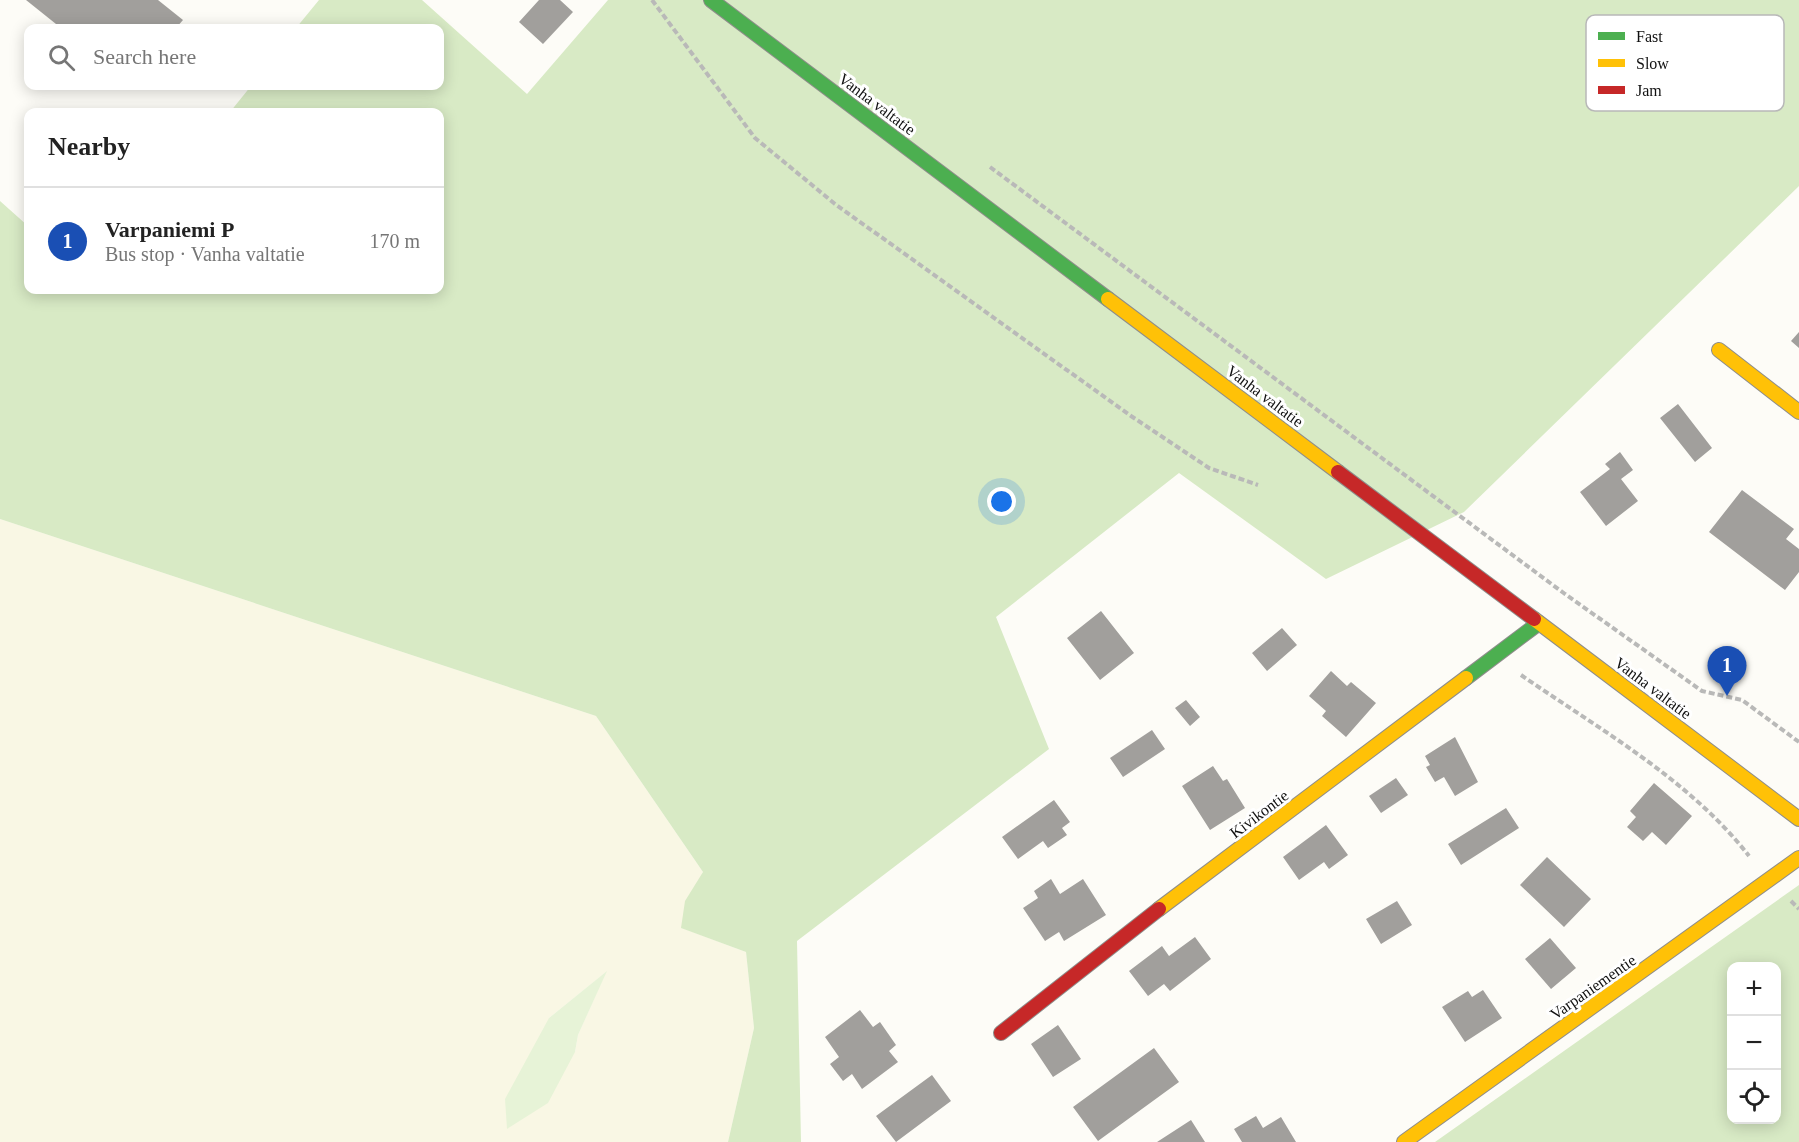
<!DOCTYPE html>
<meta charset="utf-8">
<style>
:root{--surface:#fff;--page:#f6f6f6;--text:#222;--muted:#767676;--line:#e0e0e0;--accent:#111827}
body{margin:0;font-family:"Times New Roman",serif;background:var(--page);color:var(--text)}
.controls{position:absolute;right:18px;bottom:18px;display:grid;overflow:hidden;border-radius:12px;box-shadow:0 3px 15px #0003}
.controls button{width:54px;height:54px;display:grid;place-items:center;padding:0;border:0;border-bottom:2px solid var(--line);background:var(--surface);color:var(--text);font:30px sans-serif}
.you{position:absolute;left:1002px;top:502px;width:21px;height:21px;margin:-15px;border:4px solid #fff;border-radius:50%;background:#1a73e8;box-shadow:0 0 0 9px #1a73e833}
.badge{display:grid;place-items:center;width:39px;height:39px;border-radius:50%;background:var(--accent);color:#fff;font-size:20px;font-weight:700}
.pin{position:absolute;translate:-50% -50px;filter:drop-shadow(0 2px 3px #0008)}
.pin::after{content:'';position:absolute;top:32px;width:21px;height:18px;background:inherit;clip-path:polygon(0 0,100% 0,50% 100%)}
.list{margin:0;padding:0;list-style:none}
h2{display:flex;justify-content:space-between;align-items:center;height:78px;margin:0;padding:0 24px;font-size:26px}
h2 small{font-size:20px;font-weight:400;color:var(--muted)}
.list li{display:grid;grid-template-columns:39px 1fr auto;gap:18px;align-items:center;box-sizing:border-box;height:108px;padding:0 24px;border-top:2px solid var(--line)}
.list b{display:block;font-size:22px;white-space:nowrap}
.list p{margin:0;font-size:20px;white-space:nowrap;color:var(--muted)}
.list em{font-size:20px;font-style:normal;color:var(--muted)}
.icon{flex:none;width:33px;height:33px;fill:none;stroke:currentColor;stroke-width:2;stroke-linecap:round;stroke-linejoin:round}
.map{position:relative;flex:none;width:1799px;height:1142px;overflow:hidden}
.search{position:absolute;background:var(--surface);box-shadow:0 3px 15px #0003;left:24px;top:24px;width:420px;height:66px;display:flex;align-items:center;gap:15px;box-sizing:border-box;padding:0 21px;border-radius:12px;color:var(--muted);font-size:22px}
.panel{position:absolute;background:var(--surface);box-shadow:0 3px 15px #0003;left:24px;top:108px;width:420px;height:186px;border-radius:12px}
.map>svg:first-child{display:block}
</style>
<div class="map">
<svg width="1799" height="1142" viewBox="0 0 1799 1142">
<rect width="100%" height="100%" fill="#fdfcf7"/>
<path fill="#f9f7e4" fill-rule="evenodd" d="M0,519l596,197 107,156 -21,56 64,24 8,76 -26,114h-728zM606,972l-28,63 -3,17 -26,-34z"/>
<path fill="#e7f3d7" d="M607,971l-29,64 -3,17 -27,51 -41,26 -2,-30 44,-81z"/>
<path fill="#d8eac5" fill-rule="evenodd" d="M319,0h103l105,94 81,-94h1191v186l-335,326 -138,67 -147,-106 -183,144 53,132 -252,192 4,201h-73l26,-114 -8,-76 -65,-24 4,-27 18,-29 -107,-156 -596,-197v-318l28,25v64h412v-178h-210l21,-26h189v-58h-144z
M1799,885v257h-364zM1732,966h44v154h-44z"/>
<path fill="#a19f9c" d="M26,0h132l25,20 -7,8h-115z
M539,0h21l13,12 -30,32 -24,-22z
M1799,332v16l-8,-7z
M1678,404l34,44 -17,14 -35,-44z
M1620,452l13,18 -12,9 17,22 -32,25 -26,-34 30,-23 -5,-5z
M1742,490l52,39 -8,10 13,10v23l-14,18 -76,-58z
M1101,611l33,42 -34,27 -33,-42z
M1282,628l15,17 -30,26 -15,-18z
M1331,671l16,15 4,-4 25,21 -30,34 -24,-21 4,-5 -17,-15z
M1186,700l14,17 -10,9 -15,-18z
M1152,730l13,19 -42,28 -13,-19z
M1455,737l23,45 -23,14 -11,-19 -9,5 -9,-15 4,-2 -5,-9z
M1213,766l10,15 4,-2 18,29 -35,22 -28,-44z
M1396,778l12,17 -27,18 -12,-17z
M1654,783l38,33 -26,29 -14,-13 -9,9 -16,-14 9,-10 -6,-6z
M1054,800l16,22 -8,6 5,7 -19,13 -5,-7 -25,18 -16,-22z
M1506,808l13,20 -58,37 -13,-21z
M1326,825l22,30 -19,14 -5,-7 -25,18 -16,-23z
M1547,857l44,42 -27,28 -44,-42z
M1051,879l9,15 23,-15 23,36 -42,26 -5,-9 -14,9 -22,-33 15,-10 -4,-7z
M1397,901l15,24 -31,19 -15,-25z
M1195,937l16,22 -41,32 -6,-7 -16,12 -19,-25 33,-25 7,10z
M1550,938l26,30 -25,21 -26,-30z
M1483,990l19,28 -37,24 -23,-35 26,-16 4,6z
M860,1010l13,17 7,-5 16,23 -7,6 9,11 -36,27 -10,-15 -9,7 -13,-17 9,-7 -14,-20z
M1058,1025l23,34 -28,18 -22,-33z
M1154,1048l25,34 -81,59 -25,-34z
M932,1075l19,26 -55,41 -20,-26z
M1256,1116l7,12 18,-11 15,25h-54l-8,-13z
M1191,1120l14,22h-48z"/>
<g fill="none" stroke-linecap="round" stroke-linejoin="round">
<g stroke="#8e8d8b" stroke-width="16">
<path id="fast" d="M711,0l397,299
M1466,678l73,-55"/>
</g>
<g stroke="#8e8d8b" stroke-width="16">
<path id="slow" d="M1108,299l230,173
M1719,350l80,62
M1534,619l265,200
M1159,909l307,-231
M1404,1142l395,-284"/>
</g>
<g stroke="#8e8d8b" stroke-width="16">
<path id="jam" d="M1338,472l196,147
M1001,1033l158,-124"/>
</g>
<path stroke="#b9b9b8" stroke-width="4" stroke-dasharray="6 3" stroke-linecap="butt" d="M652,0l103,138 80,66 296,212 78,52 49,17
M990,167l575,427 137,97 40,9 57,42
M1521,675c78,54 169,105 228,181
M1791,901l8,8"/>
<use href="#fast" stroke="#4caf50" stroke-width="14"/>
<use href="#slow" stroke="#ffc107" stroke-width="14"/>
<use href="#jam" stroke="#c62828" stroke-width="14"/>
</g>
<g text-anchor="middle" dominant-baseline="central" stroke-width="6" stroke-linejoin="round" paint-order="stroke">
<g font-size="16" fill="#111" stroke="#fff">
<text transform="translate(877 104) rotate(37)">Vanha valtatie</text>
<text transform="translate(1265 396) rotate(37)">Vanha valtatie</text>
<text transform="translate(1653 688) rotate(37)">Vanha valtatie</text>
<text transform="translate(1259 814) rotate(-37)">Kivikontie</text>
<text transform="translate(1593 987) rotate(-35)">Varpaniementie</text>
</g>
</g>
<rect x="1586" y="15" width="198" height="96" rx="9" fill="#fff" stroke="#b8b8b8" stroke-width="1.5"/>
<rect x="1598" y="32" width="27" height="8" fill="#4caf50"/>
<rect x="1598" y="59" width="27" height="8" fill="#ffc107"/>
<rect x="1598" y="86" width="27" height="8" fill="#c62828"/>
<g font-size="16" fill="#111">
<text x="1636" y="42">Fast</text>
<text x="1636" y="69">Slow</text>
<text x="1636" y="96">Jam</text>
</g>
</svg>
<div class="controls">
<button>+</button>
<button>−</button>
<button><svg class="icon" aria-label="locate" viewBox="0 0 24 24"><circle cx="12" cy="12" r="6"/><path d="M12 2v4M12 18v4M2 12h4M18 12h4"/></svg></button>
</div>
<div class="you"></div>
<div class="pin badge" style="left:1727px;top:696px;background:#1a4fb4">1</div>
<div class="search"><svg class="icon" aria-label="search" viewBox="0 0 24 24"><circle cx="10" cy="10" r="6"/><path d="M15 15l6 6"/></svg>Search here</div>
<section class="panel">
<h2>Nearby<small></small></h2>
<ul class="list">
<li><span class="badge" style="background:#1a4fb4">1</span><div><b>Varpaniemi P</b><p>Bus stop · Vanha valtatie</p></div><em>170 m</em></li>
</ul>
</section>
</div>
